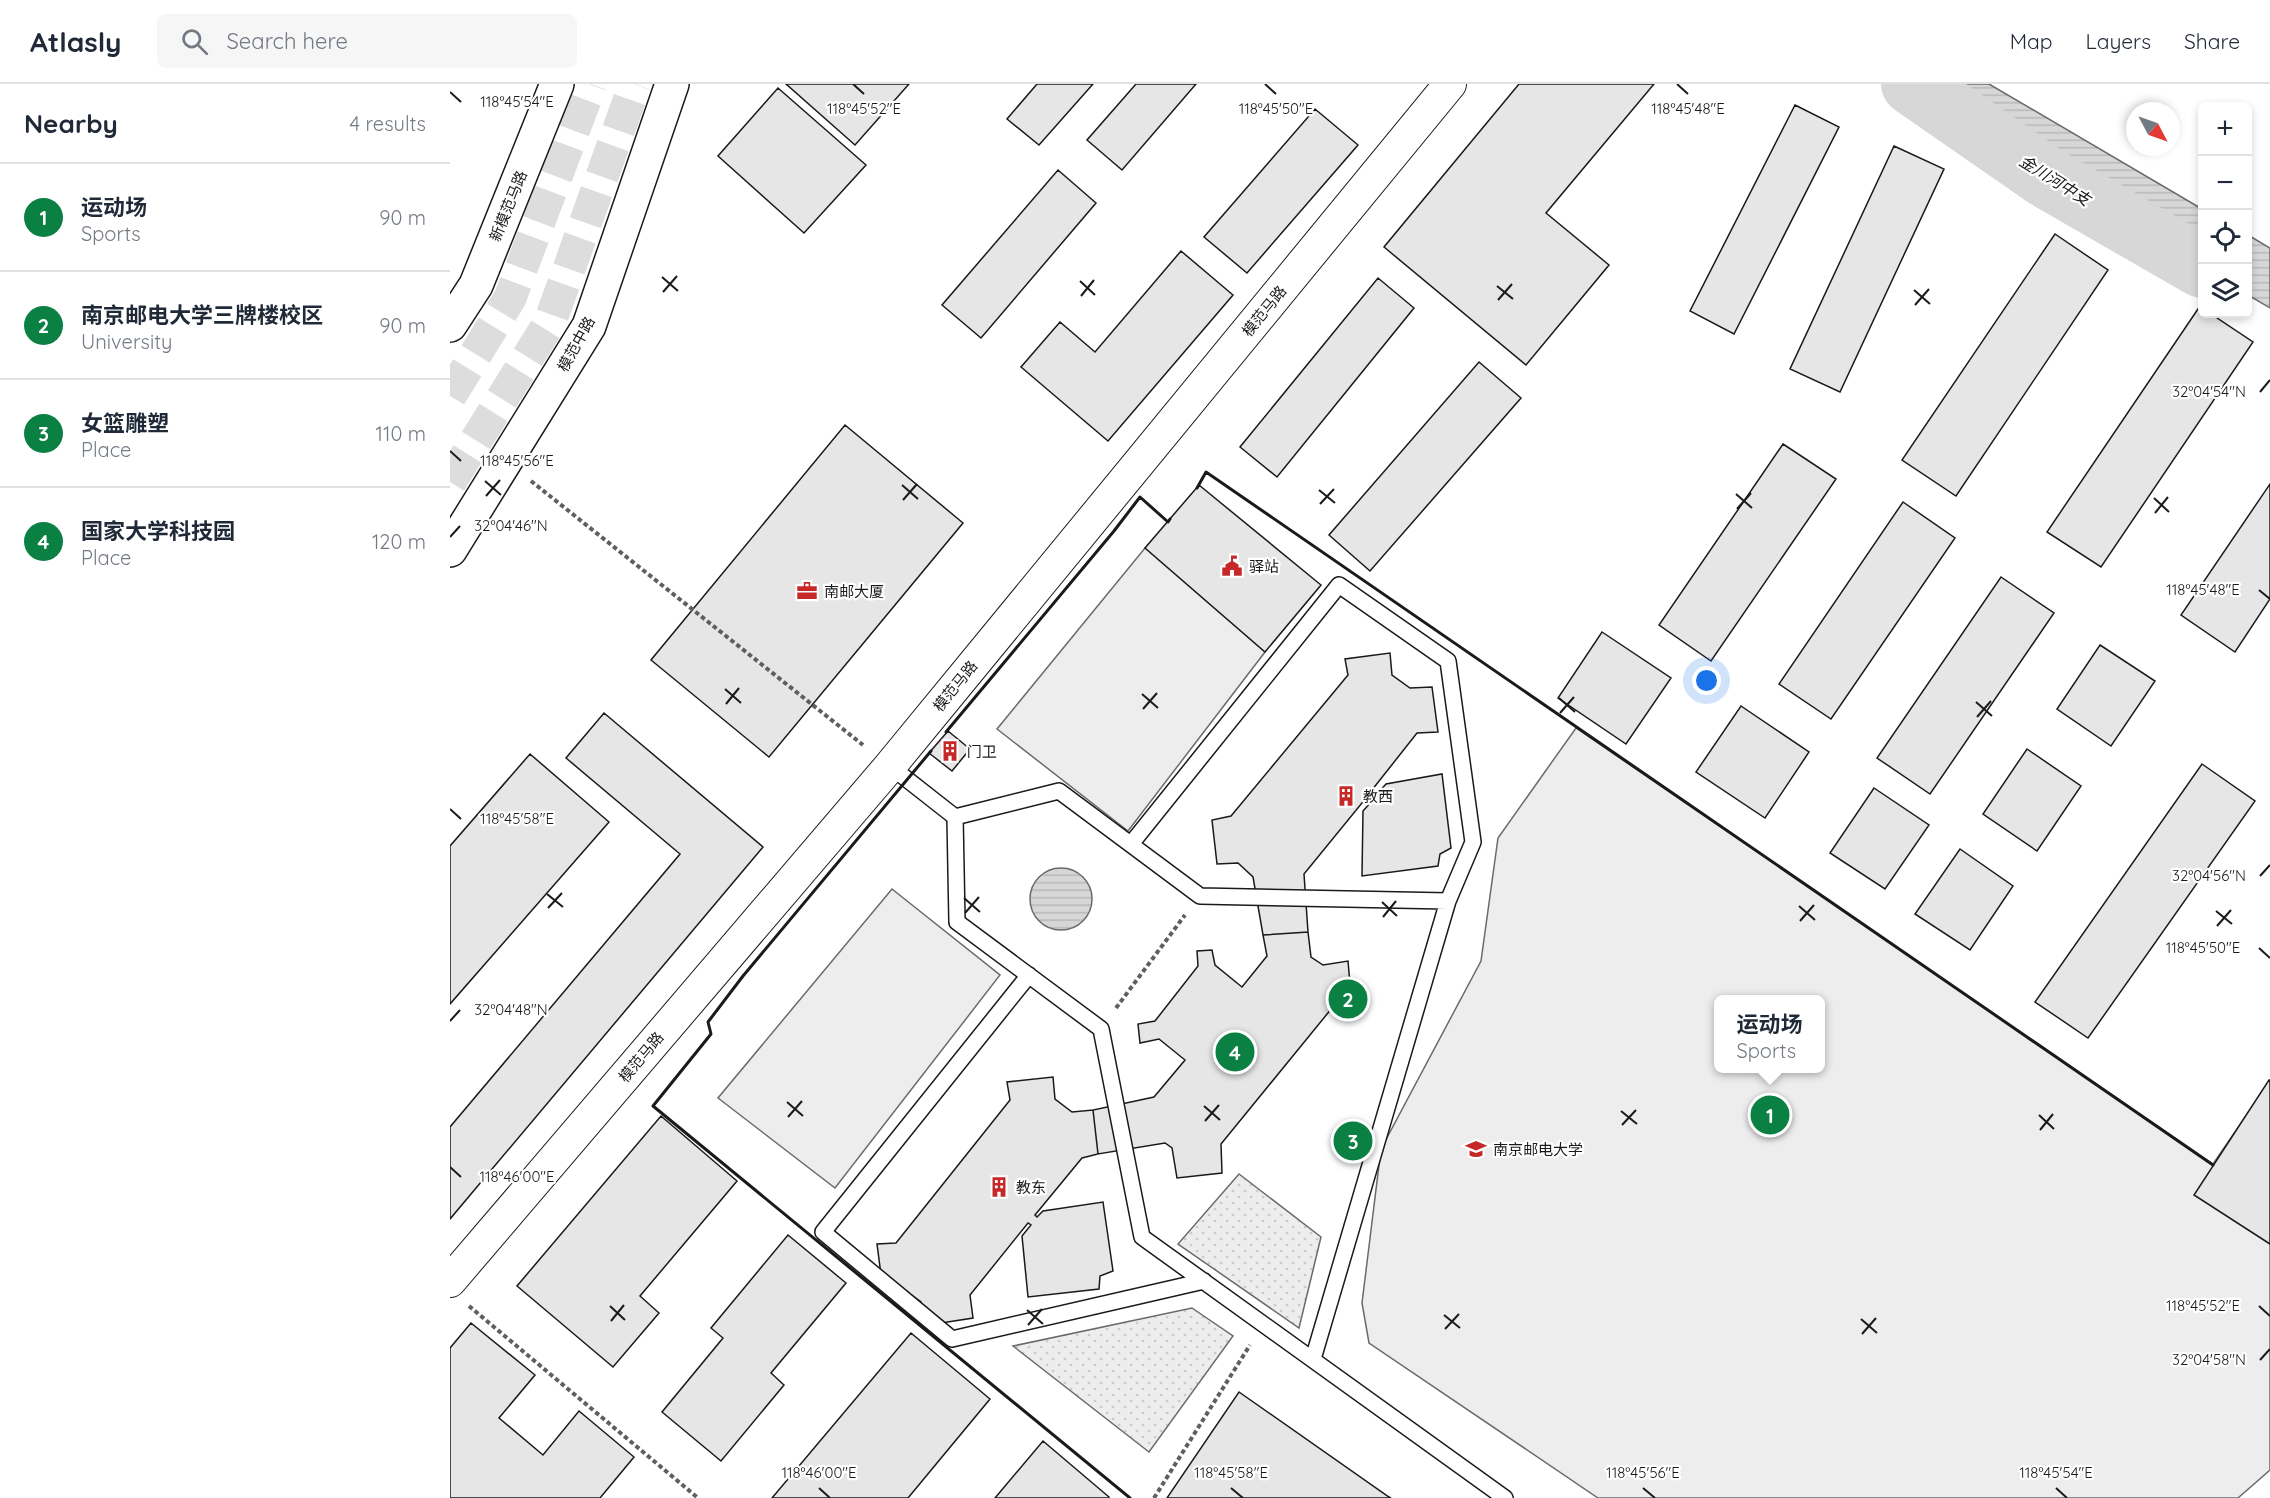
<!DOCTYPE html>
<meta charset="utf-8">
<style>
:root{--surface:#fff;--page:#f6f6f7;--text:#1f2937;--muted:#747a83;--line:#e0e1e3;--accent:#0b8043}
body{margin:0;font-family:Quicksand,"Noto Sans SC",sans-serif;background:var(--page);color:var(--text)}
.controls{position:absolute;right:18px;top:18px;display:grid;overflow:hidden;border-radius:9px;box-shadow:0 3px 9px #0003}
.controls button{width:54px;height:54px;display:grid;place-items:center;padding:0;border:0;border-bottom:2px solid var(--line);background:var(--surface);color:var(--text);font:30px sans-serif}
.compass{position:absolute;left:1676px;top:18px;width:54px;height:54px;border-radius:50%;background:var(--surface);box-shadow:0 3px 9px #0003;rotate:131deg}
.you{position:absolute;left:1257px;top:597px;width:21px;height:21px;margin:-15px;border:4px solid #fff;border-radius:50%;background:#1a73e8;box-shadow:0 0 0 9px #1a73e833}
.badge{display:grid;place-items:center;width:39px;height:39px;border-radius:50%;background:var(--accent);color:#fff;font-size:20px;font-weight:700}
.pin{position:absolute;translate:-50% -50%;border:3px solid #fff;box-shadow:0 2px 6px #0006}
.popup{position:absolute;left:1264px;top:911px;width:111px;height:78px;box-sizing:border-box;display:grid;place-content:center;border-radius:9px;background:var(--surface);filter:drop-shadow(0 2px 4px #0005);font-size:20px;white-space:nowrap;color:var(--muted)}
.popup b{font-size:22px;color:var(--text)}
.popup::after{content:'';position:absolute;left:50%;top:100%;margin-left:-12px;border:12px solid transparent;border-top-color:var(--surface)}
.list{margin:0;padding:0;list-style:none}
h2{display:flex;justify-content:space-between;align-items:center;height:78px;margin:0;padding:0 24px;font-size:26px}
h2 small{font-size:20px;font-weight:400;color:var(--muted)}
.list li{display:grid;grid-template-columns:39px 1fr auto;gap:18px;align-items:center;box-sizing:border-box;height:108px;padding:0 24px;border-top:2px solid var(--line)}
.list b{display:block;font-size:22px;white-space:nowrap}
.list p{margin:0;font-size:20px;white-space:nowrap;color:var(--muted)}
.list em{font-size:20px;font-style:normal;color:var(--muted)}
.icon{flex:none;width:33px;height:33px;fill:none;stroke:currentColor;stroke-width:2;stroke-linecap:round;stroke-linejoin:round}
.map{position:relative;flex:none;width:1820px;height:1414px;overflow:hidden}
header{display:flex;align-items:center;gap:36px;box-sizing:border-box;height:84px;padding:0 30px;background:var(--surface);border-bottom:2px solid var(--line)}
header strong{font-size:28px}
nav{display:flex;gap:33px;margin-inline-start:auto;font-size:21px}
.search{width:420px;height:54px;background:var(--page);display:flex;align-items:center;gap:15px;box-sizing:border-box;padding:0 21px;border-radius:9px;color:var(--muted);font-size:22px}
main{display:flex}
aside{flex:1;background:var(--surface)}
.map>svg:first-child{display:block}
</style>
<header>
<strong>Atlasly</strong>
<div class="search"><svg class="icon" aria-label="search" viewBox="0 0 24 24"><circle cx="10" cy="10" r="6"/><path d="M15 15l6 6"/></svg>Search here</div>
<nav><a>Map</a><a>Layers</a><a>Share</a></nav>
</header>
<main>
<aside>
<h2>Nearby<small>4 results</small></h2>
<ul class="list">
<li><span class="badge">1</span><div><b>运动场</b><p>Sports</p></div><em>90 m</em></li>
<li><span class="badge">2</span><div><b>南京邮电大学三牌楼校区</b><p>University</p></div><em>90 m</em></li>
<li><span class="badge">3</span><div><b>女篮雕塑</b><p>Place</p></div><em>110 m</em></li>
<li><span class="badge">4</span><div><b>国家大学科技园</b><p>Place</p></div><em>120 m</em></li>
</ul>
</aside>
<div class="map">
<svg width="1820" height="1414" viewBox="0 0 1820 1414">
<defs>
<pattern id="park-dots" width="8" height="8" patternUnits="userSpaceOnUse" patternTransform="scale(1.5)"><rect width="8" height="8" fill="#ededed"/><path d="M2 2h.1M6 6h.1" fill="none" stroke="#cbcbcb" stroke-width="1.8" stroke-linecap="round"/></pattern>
<pattern id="water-rules" width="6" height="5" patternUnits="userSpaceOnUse" patternTransform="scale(1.5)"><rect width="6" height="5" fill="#d7d7d7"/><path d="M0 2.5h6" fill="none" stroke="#b8b8b8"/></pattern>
</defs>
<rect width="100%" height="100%" fill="#fff"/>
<path fill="url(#park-dots)" stroke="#6a6a6a" stroke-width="1.5" d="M789,1090l82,63 -22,91 -121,-84z
M742,1224l41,28 -84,116 -136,-106z"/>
<path fill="#ededed" stroke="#6a6a6a" stroke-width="1.5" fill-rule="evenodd" d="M695,464l120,104 -137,179 -131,-102z
M1126,644l637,436 57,-83v389l-32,28h-640l-229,-155 -7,-40 19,-154 100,-188 17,-123zM1269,916h102v68h-102z
M442,805l108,86 -165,213 -117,-90z"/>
<path fill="url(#water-rules)" stroke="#6a6a6a" stroke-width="1.5" d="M1446,0h93l213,125v60z
M1798,151l22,13v60l-22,-13z
M580 815a31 31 0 1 1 62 0a31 31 0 1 1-62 0Z"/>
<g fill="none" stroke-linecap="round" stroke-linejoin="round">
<path stroke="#d7d7d7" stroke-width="62" d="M1462,0l134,93 156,90"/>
</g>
<path fill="#e6e6e6" stroke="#1a1a1a" stroke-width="1.5" d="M336,0h123l-54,61z
M587,0h56l-54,61 -32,-26z
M686,0h60l-74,86 -35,-30z
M1069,0h135l-108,129 63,52 -83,100 -142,-118z
M328,4l88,77 -62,68 -86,-77z
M1345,21l44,22 -105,207 -44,-23z
M865,25l43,36 -111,128 -43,-36z
M1444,62l50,23 -104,223 -50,-23z
M608,86l38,33 -115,135 -39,-33z
M1605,150l53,36 -152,226 -54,-36z
M731,167l52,44 -125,146 -87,-74 39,-45 35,30z
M928,194l36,30 -137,169 -37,-30z
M1750,222l2,2v6h9l42,28 -152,225 -54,-35z
M1029,278l42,36 -151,173 -41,-36z
M395,341l118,98 -194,234 -118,-97z
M1333,360l53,35 -125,182 -52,-36z
M1820,400v115l-35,53 -54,-37z
M749,401l122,100 -56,67 -120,-104z
M1453,418l52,36 -124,181 -52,-35z
M1551,493l53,36 -124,181 -53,-36z
M1152,548l69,46 -45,66 -68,-46z
M1650,561l55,36 -44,65 -54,-37z
M940,569l2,22 18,13 22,-1 6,45 -21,1 -45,57 5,4 9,-10 56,-10 9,74 -11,6 -2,12 -76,10 1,-65 8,-9 -5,-4 -62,76 4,58 -45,3 -10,-58 -15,-14 -21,1 -5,-44 19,-4 117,-141 -3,-16z
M1291,622l68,46 -44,66 -69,-46z
M154,629l159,134 -313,372v-92l230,-273 -114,-96z
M498,647l22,18 -18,22 -23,-18z
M1577,665l54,37 -44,65 -54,-37z
M80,670l79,68 -159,182v-158z
M1752,680l53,37 -167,237 -53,-36z
M1424,704l55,37 -44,64 -55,-36z
M1510,765l53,37 -43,64 -55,-36z
M858,848l3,25 12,8 25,-4 4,46 -20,1 -111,136 1,29 -45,5 -5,-30 -7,-5 -67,11 -5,-44 61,-13 31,-37 -26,-21 -19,4 -2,-19 17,-3 43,-55 -1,-15 15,-1 3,15 27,22 25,-31 -4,-21z
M603,993l2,22 17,13 21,-2 5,44 -16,4 -47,57 2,2 6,-6 60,-9 10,69 -13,5 -1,13 -71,8 -6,-61 9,-11 -3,-2 -58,72 3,23 -51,8 -1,-24 -22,-16 -16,4 -6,-46 19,-1 114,-143 -3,-18z
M1819,996h1v164l-76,-49z
M211,1032l76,65 -97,115 19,17 -46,54 -96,-81z
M338,1151l58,48 -75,90 13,12 -63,76 -59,-49 61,-74 -12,-10z
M21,1239l64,52 -36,43 44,37 36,-44 55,46 -34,41h-150v-150z
M461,1249l79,66 -82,99h-136z
M789,1308l150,105 2,1h-224z
M593,1357l66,56v1h-114z"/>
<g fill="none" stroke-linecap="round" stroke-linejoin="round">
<path stroke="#ddd" stroke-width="33" stroke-dasharray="33 16" stroke-linecap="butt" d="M0,312l60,-98 81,-214
M0,398l100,-160 85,-238"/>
<g stroke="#1a1a1a" stroke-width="18">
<path id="service" d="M440,682l65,51 2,105 144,107 41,208 363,261
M505,733l104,-26 141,105 248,5 -135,458
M681,760l208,-259 109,76 25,181 -25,59
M579,891l-206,257 129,107 252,-58"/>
</g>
<g stroke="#1a1a1a" stroke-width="34">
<path id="minor" d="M0,1197l440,-515 560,-682"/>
</g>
<g stroke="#1a1a1a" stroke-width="36">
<path id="primary" d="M0,241l26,-40 81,-201
M0,466l139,-224 83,-242"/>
</g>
<path stroke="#5f5f5f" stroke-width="4" stroke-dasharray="4.5 3" stroke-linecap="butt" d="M81,397l332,264
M666,924l69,-93
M19,1222l229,192
M704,1414l96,-153"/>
<use href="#service" stroke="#fff" stroke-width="15"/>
<use href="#minor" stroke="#fff" stroke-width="32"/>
<use href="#primary" stroke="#fff" stroke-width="33"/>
<path stroke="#1a1a1a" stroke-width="3" d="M747,404l9,-16 1007,693
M496,648l168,-201 26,-34 28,25 2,-3
M481,667l-188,225 -35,46 3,12 -58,72 477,392"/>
</g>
<path fill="none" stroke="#1a1a1a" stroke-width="2" d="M403,0l11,10M815,0l11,10M1227,0l11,10M0,8l11,10M212,193l16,14M630,197l15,14M1047,202l16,13M1464,206l16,14M213,208l14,-16M631,212l13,-16M1048,216l14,-16M1465,221l14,-16M1810,308l10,-12M0,367l11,10M35,397l16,14M452,401l16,14M869,406l16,13M1286,410l16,14M36,412l14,-16M1704,414l15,14M453,416l14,-16M870,420l14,-15M1287,425l14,-16M1705,429l13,-16M0,453l10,-11M1809,506l11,9M275,605l16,14M692,610l16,14M1109,614l16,14M1526,618l16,14M276,620l13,-16M693,625l14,-16M1110,629l14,-16M1527,633l14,-16M0,725l11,10M1810,792l10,-11M97,810l16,13M514,814l16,14M932,818l15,14M1349,822l16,14M98,824l14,-15M1766,827l16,13M515,829l14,-16M933,833l13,-16M1350,837l14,-16M1767,842l14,-16M1809,864l11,10M0,937l10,-11M337,1018l16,14M754,1022l16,14M1171,1027l16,13M1589,1031l15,14M338,1033l14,-16M755,1037l14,-16M1172,1041l14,-15M1590,1046l13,-16M0,1083l11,10M160,1222l15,14M1809,1222l11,10M577,1226l16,14M994,1231l16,13M1411,1235l16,14M161,1237l13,-16M578,1241l14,-16M995,1245l14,-15M1412,1250l14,-16M1810,1276l10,-11M369,1404l11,10M781,1404l12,10M1193,1404l12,10M1606,1404l11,10"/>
<defs>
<g id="civic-bare" transform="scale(1.62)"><path d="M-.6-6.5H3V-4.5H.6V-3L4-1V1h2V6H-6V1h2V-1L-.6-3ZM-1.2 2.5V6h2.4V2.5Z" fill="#c62828" stroke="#fff" stroke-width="2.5" paint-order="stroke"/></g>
<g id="office-bare" transform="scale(1.62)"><path d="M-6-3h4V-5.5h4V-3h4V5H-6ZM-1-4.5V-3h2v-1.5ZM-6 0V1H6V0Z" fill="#c62828" stroke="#fff" stroke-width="2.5" paint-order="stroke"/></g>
<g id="building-bare" transform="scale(1.62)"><path d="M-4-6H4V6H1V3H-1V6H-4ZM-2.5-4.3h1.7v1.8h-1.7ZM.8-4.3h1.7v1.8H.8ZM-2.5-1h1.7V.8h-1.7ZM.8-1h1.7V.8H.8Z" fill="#c62828" stroke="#fff" stroke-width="2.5" paint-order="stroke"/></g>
<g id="university-bare" transform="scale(1.62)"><path d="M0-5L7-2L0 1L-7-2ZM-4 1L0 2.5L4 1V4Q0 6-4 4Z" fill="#c62828" stroke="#fff" stroke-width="2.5" paint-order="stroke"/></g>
</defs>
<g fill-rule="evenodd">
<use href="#civic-bare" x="782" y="482"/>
<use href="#office-bare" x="357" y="507"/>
<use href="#building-bare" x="500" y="667"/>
<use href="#building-bare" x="896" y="712"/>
<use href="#university-bare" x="1026" y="1065"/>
<use href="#building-bare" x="549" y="1103"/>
</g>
<g text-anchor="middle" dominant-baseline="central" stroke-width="4.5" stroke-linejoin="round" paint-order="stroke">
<g font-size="15" fill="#1a1a1a" stroke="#fff">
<text transform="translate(58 122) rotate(-68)">新模范马路</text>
<text transform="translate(814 227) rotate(-51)">模范马路</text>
<text transform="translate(126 260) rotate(-61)">模范中路</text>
<text transform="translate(505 602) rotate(-51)">模范马路</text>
<text transform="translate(191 973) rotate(-50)">模范马路</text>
</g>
<g font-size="15" fill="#1a1a1a" stroke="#fff" text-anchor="start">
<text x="799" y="482">驿站</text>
<text x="374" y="507">南邮大厦</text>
<text x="517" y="667">门卫</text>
<text x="913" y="712">教西</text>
<text x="1043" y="1065">南京邮电大学</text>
<text x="566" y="1103">教东</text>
</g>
<g font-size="16" font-style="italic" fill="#1a1a1a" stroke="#fff">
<text transform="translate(1605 96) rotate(32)">金川河中支</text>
</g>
</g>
<g font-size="15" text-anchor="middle" fill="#1a1a1a" stroke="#fff" stroke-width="4.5" stroke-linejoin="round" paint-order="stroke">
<text x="67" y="23">118°45'54"E</text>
<text x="414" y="30">118°45'52"E</text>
<text x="826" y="30">118°45'50"E</text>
<text x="1238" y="30">118°45'48"E</text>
<text x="1759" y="313">32°04'54"N</text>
<text x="67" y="382">118°45'56"E</text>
<text x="61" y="447">32°04'46"N</text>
<text x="1753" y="511">118°45'48"E</text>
<text x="67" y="740">118°45'58"E</text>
<text x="1759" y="797">32°04'56"N</text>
<text x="1753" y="869">118°45'50"E</text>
<text x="61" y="931">32°04'48"N</text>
<text x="67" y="1098">118°46'00"E</text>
<text x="1753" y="1227">118°45'52"E</text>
<text x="1759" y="1281">32°04'58"N</text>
<text x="369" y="1394">118°46'00"E</text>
<text x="781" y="1394">118°45'58"E</text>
<text x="1193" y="1394">118°45'56"E</text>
<text x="1606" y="1394">118°45'54"E</text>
</g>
</svg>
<div class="controls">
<button>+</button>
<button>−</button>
<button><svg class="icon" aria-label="locate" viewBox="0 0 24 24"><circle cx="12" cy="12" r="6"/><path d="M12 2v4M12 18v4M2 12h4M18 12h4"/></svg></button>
<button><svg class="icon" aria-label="layers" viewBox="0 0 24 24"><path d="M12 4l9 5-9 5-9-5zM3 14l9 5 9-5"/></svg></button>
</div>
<svg class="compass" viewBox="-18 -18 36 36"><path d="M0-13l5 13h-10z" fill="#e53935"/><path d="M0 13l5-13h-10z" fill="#747a83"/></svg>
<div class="you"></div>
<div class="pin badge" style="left:1320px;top:1031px">1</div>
<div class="popup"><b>运动场</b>Sports</div>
<div class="pin badge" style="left:898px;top:915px">2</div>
<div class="pin badge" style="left:903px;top:1057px">3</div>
<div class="pin badge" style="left:785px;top:968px">4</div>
</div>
</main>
